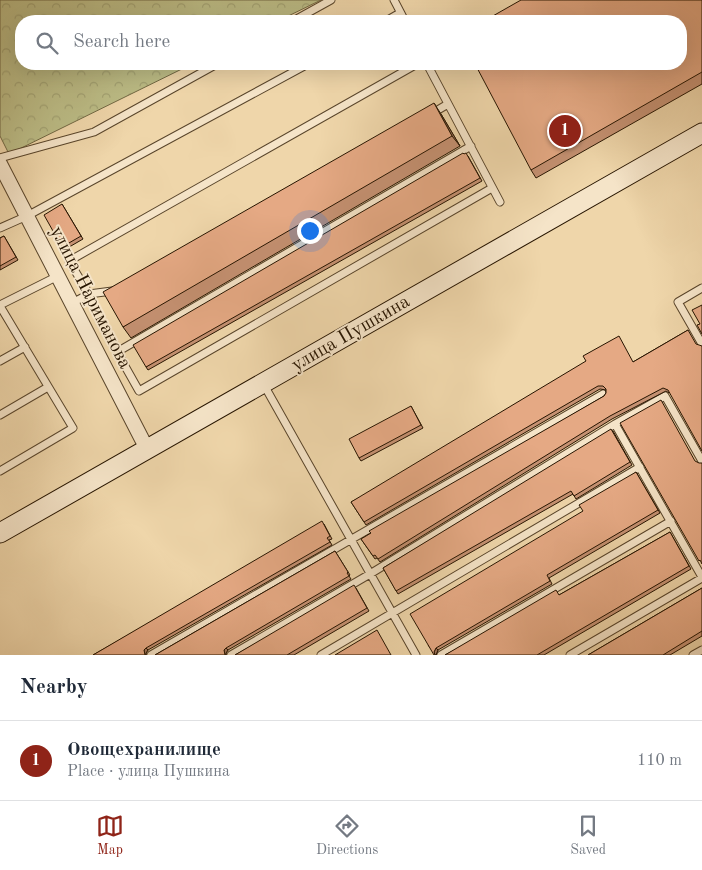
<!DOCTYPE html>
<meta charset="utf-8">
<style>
:root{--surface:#fff;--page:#f6f6f7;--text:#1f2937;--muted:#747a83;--line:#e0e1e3;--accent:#8f2418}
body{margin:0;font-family:"Old Standard TT",serif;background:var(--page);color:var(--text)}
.you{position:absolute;left:309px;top:230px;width:18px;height:18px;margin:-12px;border:4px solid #fff;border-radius:50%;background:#1a73e8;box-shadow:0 0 0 8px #1a73e833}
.badge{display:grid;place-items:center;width:32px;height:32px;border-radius:50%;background:var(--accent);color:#fff;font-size:16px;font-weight:700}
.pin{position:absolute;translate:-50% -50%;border:2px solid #fff;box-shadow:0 1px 5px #0006}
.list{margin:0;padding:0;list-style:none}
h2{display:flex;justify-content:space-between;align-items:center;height:65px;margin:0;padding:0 20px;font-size:21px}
h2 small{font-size:16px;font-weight:400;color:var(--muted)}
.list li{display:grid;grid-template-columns:32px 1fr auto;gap:15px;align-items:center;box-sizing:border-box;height:80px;padding:0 20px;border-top:1px solid var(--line)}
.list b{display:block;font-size:19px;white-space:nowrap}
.list p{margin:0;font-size:16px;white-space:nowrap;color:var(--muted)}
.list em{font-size:16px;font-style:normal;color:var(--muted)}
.icon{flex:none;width:28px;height:28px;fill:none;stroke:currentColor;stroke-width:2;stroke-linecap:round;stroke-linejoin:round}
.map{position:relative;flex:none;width:702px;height:655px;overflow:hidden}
.search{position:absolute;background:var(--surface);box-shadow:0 5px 20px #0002;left:15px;right:15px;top:15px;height:55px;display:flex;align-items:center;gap:12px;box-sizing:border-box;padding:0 18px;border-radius:20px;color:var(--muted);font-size:19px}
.sheet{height:145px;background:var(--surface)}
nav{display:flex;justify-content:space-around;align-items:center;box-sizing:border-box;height:70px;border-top:1px solid var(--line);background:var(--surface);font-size:14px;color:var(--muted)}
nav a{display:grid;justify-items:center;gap:2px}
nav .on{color:var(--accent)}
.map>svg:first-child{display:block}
</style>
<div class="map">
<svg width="702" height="655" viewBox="0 0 702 655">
<defs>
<pattern id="forest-crowns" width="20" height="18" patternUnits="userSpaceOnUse" patternTransform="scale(1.25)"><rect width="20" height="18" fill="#bcbd87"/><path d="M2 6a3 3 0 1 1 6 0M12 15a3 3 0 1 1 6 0" fill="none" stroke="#a2a273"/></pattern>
</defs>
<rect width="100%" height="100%" fill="#efd6aa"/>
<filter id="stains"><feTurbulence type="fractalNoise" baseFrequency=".004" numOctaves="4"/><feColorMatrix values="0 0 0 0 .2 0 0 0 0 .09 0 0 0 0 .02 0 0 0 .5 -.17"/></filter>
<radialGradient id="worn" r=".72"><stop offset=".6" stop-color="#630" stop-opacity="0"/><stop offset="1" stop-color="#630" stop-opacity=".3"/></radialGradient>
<path fill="url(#forest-crowns)" stroke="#726944" d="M0,0h321l-43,21h-257v43h171l-183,90 -9,-18z"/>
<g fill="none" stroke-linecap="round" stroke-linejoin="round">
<g stroke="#59452b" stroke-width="9">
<path id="service" d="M394,0l11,21
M293,21l38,-21
M386,21l14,-8
M427,64l73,138
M431,114l17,-10
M471,146l-354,206 22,39 353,-203
M0,158l94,-26 123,-68
M0,228l27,-12 281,-152
M702,288l-24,14 24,42
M112,291l-23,3 -20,-33 348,-197
M72,303l17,-9
M0,305l58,-29
M0,306l73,122 -73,43
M0,361l25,-14
M264,385l152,270
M0,415l48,-28
M702,461l-37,-65 -50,28 87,153
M151,655l452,-261
M231,655l139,-81 245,-150
M321,655l319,-188
M441,655l230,-134
M570,655l132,-77
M693,655l9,-5"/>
</g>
<g stroke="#59452b" stroke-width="16">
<path id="minor" d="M0,164l147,285"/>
</g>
<g stroke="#271501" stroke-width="21">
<path id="secondary" d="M0,533l702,-400"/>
</g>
<use href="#service" stroke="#f5e4c8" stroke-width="7"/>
<use href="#minor" stroke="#f5e4c8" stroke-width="14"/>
<use href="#secondary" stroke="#f5e4c8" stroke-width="19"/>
</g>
<path fill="#c59172" stroke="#271501" d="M702,0v84l-166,94 -5,-8z
M441,114l19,32 -329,192 -8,-11z
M464,154l4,2 14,25 -334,189 -2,-3z
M62,204l21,35 -19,11 -2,-3z
M4,236l14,24 -18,10v-32z
M688,330l-19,63 -3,-2 -54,28 -232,143 -3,-4 -2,1 -14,-20 243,-143 2,-3v-3l-6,-1 -234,136 -15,-23 282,-140z
M411,406l12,22 -62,33 -2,-3z
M613,431l19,34 -56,34 -3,-5 -175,100 -15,-26z
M636,472l24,41 -111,65 3,6 -114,66 -2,5 -8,-10z
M324,524l8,15 -3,1 3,5 -184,105 -2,3v2h-53z
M670,532l21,37 -147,86h-99l114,-60z
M335,551l15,24 -1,1 2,3 -123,71 -2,3v2h-71z
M356,588l13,23 -75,44h-59z
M702,588v48l-32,19h-82z"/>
<path fill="#a0765c" stroke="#271501" d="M434,103l7,11 19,32 -8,-10z
M146,648l2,2 -2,3v2h-1l-1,-5z
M226,648l2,2 -2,3v2h-1l-1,-5z
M436,648l2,2 -2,5h-1l-1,-3z"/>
<path fill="#e5a984" stroke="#271501" d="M521,0h181v72l-171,98 -56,-106h206v-43h-197z
M434,103l18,33 -329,191 -20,-35z
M463,153l1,1 2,-1 14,25 -334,189 -13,-22z
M62,204l19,32 -19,11 -18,-32z
M4,236l12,21 -16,9v-28z
M702,305v29l-5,-9 3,-1 -8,-14z
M688,330l8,14 6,2v105l-34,-61 -5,-2 -53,28 -232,143 -3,-4 -2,1 -12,-17 10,-6 -2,-2 235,-135 2,-3v-4l-3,-3h-5l-234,136 -13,-20 235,-141 -3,-5 36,-20 14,26z
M661,400l34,61 4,2h3v101l-2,-4 -1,1 -79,-138z
M411,406l10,19 -62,33 -10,-19z
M611,429l19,33 -56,34 -3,-5 -175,100 -13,-23z
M636,472l22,38 -111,65 3,6 -114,67 -2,4 1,3h-1l-24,-41 173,-103 -4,-6z
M322,521l8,15 -3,2 3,4 -184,106 -2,2 1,5h-52z
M670,532l19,34 -152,89h-92l111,-65 3,5z
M335,551l13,21 -1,1 2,3 -123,72 -2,2 1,5h-70z
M354,585l13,23 -80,47h-52z
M702,588v43l-39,24h-75z
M377,630l14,25h-56z"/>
<g text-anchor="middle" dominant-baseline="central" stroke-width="4" stroke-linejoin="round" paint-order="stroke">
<g font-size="19" fill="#271501" stroke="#f5e4c8">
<text transform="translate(90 298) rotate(63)">улица Нариманова</text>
<text transform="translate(351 334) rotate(-30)">улица Пушкина</text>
</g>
</g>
<rect width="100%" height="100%" filter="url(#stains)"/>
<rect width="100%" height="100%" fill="url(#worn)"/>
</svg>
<div class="you"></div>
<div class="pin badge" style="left:565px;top:131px">1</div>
<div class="search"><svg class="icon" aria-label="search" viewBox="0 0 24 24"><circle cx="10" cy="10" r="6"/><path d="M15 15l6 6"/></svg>Search here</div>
</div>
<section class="sheet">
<h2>Nearby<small></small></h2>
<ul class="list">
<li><span class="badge">1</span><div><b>Овощехранилище</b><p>Place · улица Пушкина</p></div><em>110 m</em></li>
</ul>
</section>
<nav>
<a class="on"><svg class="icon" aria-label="map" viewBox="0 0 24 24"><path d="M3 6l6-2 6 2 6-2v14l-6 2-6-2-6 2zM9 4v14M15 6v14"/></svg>Map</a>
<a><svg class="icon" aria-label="directions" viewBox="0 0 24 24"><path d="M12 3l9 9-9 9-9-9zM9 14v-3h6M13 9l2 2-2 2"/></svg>Directions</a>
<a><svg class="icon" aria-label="saved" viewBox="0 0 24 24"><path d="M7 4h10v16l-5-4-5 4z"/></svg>Saved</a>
</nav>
